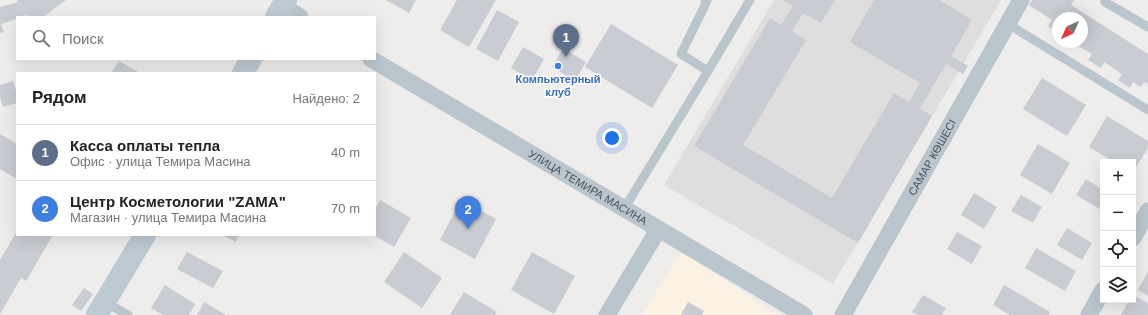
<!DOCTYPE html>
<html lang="ru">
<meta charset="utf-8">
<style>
:root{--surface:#fff;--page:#f6f6f6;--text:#222;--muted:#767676;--line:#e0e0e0;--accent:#1182e4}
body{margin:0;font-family:Arial,sans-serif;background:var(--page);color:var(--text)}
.controls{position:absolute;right:12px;bottom:12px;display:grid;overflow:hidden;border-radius:0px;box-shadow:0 4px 16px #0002}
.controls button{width:36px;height:36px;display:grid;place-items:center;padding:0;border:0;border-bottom:1px solid var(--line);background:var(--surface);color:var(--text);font:20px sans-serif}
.compass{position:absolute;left:1052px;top:12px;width:36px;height:36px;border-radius:50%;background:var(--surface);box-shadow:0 4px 16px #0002;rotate:225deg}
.you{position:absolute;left:612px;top:138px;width:14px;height:14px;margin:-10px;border:3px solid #fff;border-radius:50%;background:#1a73e8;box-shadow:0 0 0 6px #1a73e833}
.badge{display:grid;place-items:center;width:26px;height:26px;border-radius:50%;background:var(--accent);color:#fff;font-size:13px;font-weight:700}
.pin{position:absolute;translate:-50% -33px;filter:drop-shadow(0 1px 2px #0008)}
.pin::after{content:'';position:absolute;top:21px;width:14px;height:12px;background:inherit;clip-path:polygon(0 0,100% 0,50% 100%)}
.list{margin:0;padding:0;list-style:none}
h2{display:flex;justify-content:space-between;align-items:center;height:52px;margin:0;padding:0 16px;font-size:17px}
h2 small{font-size:13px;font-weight:400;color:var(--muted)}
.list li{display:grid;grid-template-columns:26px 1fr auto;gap:12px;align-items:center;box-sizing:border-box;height:56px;padding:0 16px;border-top:1px solid var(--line)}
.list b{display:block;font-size:15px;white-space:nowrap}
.list p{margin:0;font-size:13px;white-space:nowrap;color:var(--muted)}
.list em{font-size:13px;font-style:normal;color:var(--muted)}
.icon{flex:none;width:22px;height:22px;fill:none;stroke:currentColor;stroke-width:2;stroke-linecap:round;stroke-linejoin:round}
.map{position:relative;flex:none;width:1148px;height:315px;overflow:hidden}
.search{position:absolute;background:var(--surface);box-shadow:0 4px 16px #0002;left:16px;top:16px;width:360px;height:44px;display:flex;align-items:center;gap:10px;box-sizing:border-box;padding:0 14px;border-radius:0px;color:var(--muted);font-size:15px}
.panel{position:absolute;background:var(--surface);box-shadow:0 4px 16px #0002;left:16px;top:72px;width:360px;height:164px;border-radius:0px}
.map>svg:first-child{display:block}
</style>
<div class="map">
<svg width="1148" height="315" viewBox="0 0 1148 315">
<rect width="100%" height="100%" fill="#efecec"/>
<path fill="#fcf2e3" d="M682,252l95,63h-136z"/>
<path fill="#e0ddde" d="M774,0h227l-168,284 -169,-99z"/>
<path fill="#c9ccd2" d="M17,0h49l-23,17h-14l-1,-2 -11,2v2l-16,5 3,8 -4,1v-26l18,-5z
M386,0h30l-7,13z
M457,0h39l-27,47 -29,-17z
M782,0h53l-14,23 -18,-10 -11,18 14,9 -63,105 89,53 62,-105 15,9 11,-19 -70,-41 24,-42h65l33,20 -21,36 17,10 -5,8 -17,-10 -26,44 12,8 -74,127 -164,-97 76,-128 11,7 12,-19z
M1032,0h42l-3,5 77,49v30l-4,-2 -3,5 -8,-5 -3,6 -12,-8 4,-6 -18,-12 -3,6 -13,-8 4,-6 -20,-12h10v-24h-24v18l-6,-3 2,-3 -6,-4 4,-6 -23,-15z
M497,10l22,12 -21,39 -22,-12z
M611,24l67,41 -26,43 -67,-41z
M523,47l21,12 -12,21 -21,-12z
M563,48l23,14 -11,19 -23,-14z
M119,61l21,12h-29z
M1042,78l44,27 -19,31 -44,-27z
M13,81l4,13v9l-14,4 -3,-10v-12z
M1107,116l41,25v7l-15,24v-10h-19l-25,-15z
M0,134l17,10v35l-17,-10z
M1038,144l32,19 -18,31 -32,-19z
M1086,179l17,11v21l-27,-16z
M974,193l23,14 -13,22 -23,-14z
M1021,195l21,12 -9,16 -22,-12z
M380,200l31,18 -17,29 -21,-12h2v-26z
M461,200l35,19 -21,40 -35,-19z
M1067,228l25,15 -10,17 -25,-15z
M17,231v4h36l-27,46 -5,-3 -21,36v-54z
M957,232l25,14 -10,18 -25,-15z
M222,235h17l-3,7z
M1036,248l40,23 -11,20 -40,-23z
M187,252l36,19 -10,17 -36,-19z
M404,252l38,26 -20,30 -38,-26z
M532,252l43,24 -21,38 -43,-24z
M1148,271v25l-10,-6z
M165,285l30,19 -6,11h-26l-12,-7z
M1004,285l46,27 -1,3h-39l-17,-10z
M84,288l9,6 -12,17 -9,-6z
M464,292l33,20 -2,3h-45z
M923,295l23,13 -4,7h-24l-6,-3z
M1133,295l15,8v12h-27l8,-15h4z
M204,302l22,13h-29z
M688,302l16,9 -2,4h-21z"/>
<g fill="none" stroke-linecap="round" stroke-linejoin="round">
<path stroke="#bac6cd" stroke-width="9" d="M1106,0l-1,2 43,25
M1008,24l140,86
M708,71l42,-71
M624,209l84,-138 -27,-17 26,-53 -2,-1
M105,302l23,13"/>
<g stroke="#bac6cd" stroke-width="17">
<path d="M283,6l17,11"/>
<path id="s1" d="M371,59l433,256"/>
<path d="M1133,238l15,-27"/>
<path d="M607,315l51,-85"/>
<path id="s2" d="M843,315l178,-315"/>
<path d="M1089,315l14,-25"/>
</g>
<path stroke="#bccad4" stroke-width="22" d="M276,17l10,-17
M243,73l8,-14
M97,315l48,-80"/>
</g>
<circle fill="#3f7fe0" stroke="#fff" stroke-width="1.5" cx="558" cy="66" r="4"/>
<g text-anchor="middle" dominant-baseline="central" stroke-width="3" stroke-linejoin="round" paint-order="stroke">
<g font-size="11" font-weight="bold" fill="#366cbe" stroke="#fff">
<text x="558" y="79">Компьютерный<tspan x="558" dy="13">клуб</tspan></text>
</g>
<g font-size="11" fill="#44525a" stroke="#fff">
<text stroke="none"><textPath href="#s2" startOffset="181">САМАР КӨШЕСІ</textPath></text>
<text stroke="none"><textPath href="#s1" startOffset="252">УЛИЦА ТЕМИРА МАСИНА</textPath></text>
</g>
</g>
</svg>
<div class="controls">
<button>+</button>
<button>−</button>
<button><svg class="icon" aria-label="locate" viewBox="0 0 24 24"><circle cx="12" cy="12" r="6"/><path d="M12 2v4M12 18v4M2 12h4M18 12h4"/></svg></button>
<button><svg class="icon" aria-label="layers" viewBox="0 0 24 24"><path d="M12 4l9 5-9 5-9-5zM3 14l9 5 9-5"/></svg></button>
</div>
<svg class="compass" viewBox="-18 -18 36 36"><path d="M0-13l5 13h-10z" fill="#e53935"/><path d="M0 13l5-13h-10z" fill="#767676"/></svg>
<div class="you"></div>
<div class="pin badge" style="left:566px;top:57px;background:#5c6f8a">1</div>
<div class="pin badge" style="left:468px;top:229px;background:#3f7fe0">2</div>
<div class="search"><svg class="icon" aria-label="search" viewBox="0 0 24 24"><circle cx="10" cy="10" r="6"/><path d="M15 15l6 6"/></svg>Поиск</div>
<section class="panel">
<h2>Рядом<small>Найдено: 2</small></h2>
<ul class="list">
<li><span class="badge" style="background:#5c6f8a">1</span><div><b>Касса оплаты тепла</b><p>Офис · улица Темира Масина</p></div><em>40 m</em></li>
<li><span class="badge" style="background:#3f7fe0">2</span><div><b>Центр Косметологии &quot;ZAMA&quot;</b><p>Магазин · улица Темира Масина</p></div><em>70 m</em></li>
</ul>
</section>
</div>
